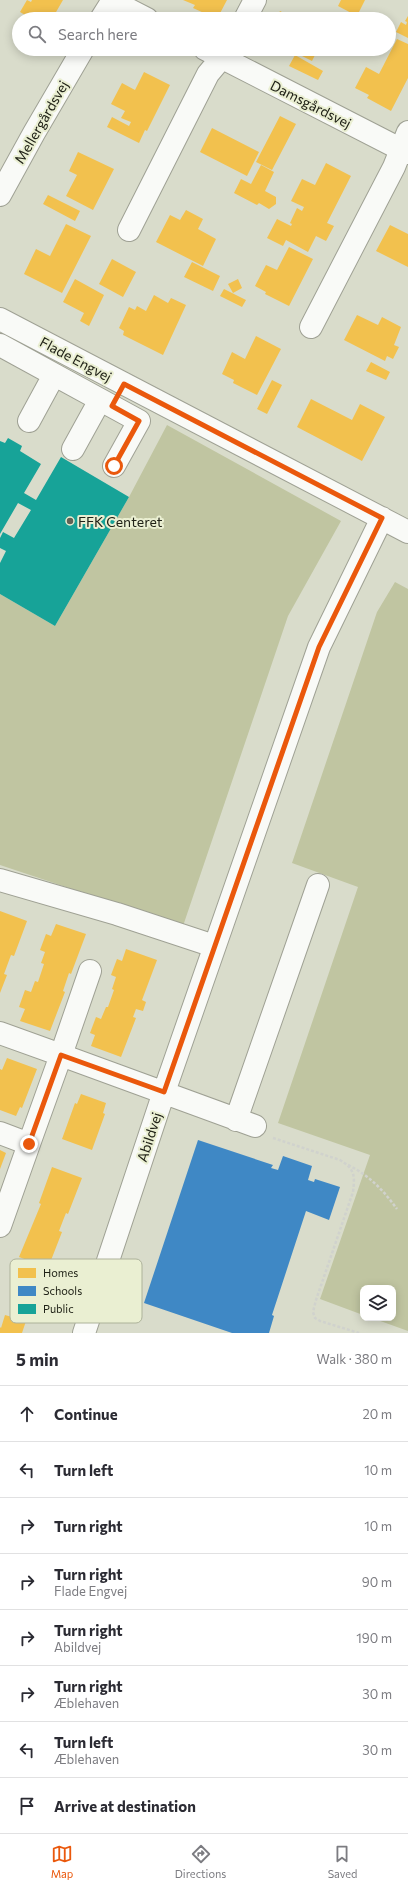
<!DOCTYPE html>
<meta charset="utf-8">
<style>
:root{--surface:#fff;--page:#f7f7f7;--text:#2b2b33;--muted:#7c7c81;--line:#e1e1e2;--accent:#ea580c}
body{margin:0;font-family:Commissioner,sans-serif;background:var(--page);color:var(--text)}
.controls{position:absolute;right:12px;bottom:12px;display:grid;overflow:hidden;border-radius:8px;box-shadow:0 2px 10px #0003}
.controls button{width:36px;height:36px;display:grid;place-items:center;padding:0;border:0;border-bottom:1px solid var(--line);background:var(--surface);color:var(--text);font:20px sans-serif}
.stop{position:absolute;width:12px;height:12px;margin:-9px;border:3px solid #ea580c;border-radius:50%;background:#fff}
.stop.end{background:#ea580c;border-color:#fff;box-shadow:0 1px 4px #0008}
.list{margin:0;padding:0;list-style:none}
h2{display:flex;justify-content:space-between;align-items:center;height:52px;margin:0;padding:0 16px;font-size:17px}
h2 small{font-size:13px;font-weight:400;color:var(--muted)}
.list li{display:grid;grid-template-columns:26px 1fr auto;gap:12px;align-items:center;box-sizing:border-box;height:56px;padding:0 16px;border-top:1px solid var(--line)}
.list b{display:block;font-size:15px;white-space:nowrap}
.list p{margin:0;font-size:13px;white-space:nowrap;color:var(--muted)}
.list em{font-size:13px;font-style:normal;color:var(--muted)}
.icon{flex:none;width:22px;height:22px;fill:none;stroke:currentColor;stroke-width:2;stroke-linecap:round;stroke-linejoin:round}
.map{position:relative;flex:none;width:408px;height:1333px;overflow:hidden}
.search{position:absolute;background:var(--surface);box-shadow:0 2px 10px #0003;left:12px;right:12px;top:12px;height:44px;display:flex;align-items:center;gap:10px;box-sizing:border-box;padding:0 14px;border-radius:22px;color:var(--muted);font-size:15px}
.sheet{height:500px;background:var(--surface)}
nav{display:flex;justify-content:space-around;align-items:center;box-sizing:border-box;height:56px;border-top:1px solid var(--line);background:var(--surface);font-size:11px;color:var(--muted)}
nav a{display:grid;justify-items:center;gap:2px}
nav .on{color:var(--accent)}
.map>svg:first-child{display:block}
</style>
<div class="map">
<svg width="408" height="1333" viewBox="0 0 408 1333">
<rect width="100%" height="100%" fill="#d9dccb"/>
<path fill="#c0c5a1" d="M167,425l174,96 -53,95 -105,310 -183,-61v-271l55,32 74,-129z
M395,582l13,7v742l-36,-13h21v-30h-30v27l-43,-16 50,-144 -92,-32 80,-236 -66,-24 85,-251z"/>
<path fill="#f2c14e" d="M27,0l4,2 1,-2h31l-11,19h-20l-12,-7z
M183,0h44l-10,19 -24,-11 2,-3z
M341,0h24l-8,16 -19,-10z
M280,11l15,8h-19z
M408,16v22l-12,-6 5,-10 5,3 1,-3 -2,-1z
M389,29l5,2 -5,10z
M397,39l11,5v34l-17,33 -24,-13 2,-3 -14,-7 11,-21 13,7z
M288,49h30l-6,12z
M295,55l28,16 -5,9 -29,-14z
M144,72l26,13 -23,46 -2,-1 -6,13 -32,-16 5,-10 17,9 2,-4 -10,-4 4,-7 -14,-7 11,-21 13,7z
M280,116l16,8 -24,46 -16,-8z
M212,128l47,24 -12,24 -47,-24z
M78,152l36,17 -21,41 -27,-14 11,-21 -8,-4z
M326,163l25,13 -24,47 7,3 -8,15 -10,-5 -8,16 -22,-12 -3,6 -16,-8 10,-19 14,7 1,-2 -2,-1 7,-15 5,3 2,-4 -13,-6 11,-22 13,6z
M261,165l13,7 -9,19 11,6v7l-7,5 -10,-6 -2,2 -23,-12 7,-14 10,5z
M48,195l32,16 -5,10 -32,-17z
M186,210l17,9 -5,10 18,10 -13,27 -47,-24 14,-27 10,5z
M66,224l25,12 -29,57 -38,-19 12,-25 14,7z
M390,225l18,9v33l-32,-16z
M289,247l24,12 -24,47 -24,-12 1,-2 -11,-6 11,-21 11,5z
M112,259l24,13 -13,25 -24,-13z
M192,262l28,14 -7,15 -29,-14z
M75,279l29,16 -15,31 -9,-5 4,-8 -21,-11z
M238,279l4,9 -9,5 -5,-9z
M224,289l22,11 -4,7 -22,-11z
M154,295l14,8 3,-5 15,7 -23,50 -40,-20 1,-4 -5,-3 10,-21 6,3 2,-4 9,5z
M357,315l21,10 4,-8 19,10 -7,18 5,2 -6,12 -6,-3 -2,5 -41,-21z
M256,336l25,13 -24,46 -24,-12 1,-3 -12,-6 10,-22 13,7z
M371,362l19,10 -4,8 -20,-9z
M272,380l10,5 -15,29 -10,-5z
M311,399l41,21 8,-16 25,13 -23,44 -65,-34z
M0,911l27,10 -13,35 -3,-1 -7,19 3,1 -7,18z
M56,924l30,10 -15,40 -2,-1 -6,18 2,1 -15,39 -30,-10 5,-12 -6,-2 6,-17 6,2 4,-11 3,1 6,-18 -3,-1 4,-11 -5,-2 6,-16 5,2z
M126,949l31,11 -15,40 4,2 -3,9 -7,-2 -3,8 3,1 -15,39 -30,-11 4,-11 -5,-2 6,-16 5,2 5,-12h2l6,-17 -2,-1 4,-12 -5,-2 6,-16 5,2z
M7,1058l30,11 -15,39 -2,-1 -4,9 -16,-6v-41l2,1z
M81,1094l25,9 -3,10 2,1 -13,36 -30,-11 13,-36 2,1z
M0,1150l6,3 -6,16z
M52,1167l30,11 -14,36 -2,-1 -2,5 -5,13 3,1 -14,36 -29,-11 22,-53 -2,-1z
M5,1315l21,6 -4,12h-22v-6l1,1z"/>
<path fill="#3f88c5" d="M198,1140l75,25 -2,3 7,2 5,-14 29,10 -4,14 6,2 1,-3 25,8 -11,33 -23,-9 -34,104 2,1 -5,17h-37l-88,-30z"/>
<path fill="#17a398" d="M8,438l14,8 -2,5 21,13 -17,29 12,7 25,-43 68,40 -74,129 -55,-32v-31l6,-12 -6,-3v-10l3,-6 11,6 17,-28 -13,-7 -18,31v-93l5,2z"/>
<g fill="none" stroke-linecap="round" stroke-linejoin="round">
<g stroke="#9fa194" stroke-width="24">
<path id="minor" d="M112,1l35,18
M101,19l12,-19
M245,19l10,-19
M205,49l203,104
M0,195l34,-62 49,-84
M129,230l79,-156 21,-25
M0,319l408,213
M311,327l83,-160 14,-35
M0,345l139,76 -25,45
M29,421l25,-46
M73,449l27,-49
M0,880l117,34 97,32
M0,1033l61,22 29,-84
M236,1120l82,-235
M0,1133l29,11 32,-89 194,71
M0,1226l29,-82
M84,1333l80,-241 155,-445 63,-129"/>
</g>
<path stroke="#d0d2cd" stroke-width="2.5" stroke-dasharray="3 2" stroke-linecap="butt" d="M273,1138l67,22c15,9 15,16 13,32l-37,108 -3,12 2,6 5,3 39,12
M348,1165c21,10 36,26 49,44"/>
<use href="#minor" stroke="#f9faf7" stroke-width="22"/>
</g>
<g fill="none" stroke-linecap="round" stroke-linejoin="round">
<path stroke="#ea580c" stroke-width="5" d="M29,1144l32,-89 103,37 155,-445 63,-129 -258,-134 -12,22 27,15 -25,45"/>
</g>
<circle fill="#616356" stroke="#eaefd2" stroke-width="1.5" cx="70" cy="521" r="4"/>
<g text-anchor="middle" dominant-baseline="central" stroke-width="4" stroke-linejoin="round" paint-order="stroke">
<g font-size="14" fill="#202217" stroke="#eaefd2">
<text transform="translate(311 104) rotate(27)">Damsgårdsvej</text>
<text transform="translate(41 122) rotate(-60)">Mellergårdsvej</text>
<text transform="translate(76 359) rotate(28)">Flade Engvej</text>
<text transform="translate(149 1137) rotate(-72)">Abildvej</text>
</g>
<g font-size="14" fill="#202217" stroke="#eaefd2" text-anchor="start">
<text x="78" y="521">FFK Centeret</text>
</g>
</g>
<rect x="10" y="1259" width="132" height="64" rx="6" fill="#eaefd2" stroke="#adb29a" stroke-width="1"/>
<rect x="18" y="1268" width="18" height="10" fill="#f2c14e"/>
<rect x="18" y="1286" width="18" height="10" fill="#3f88c5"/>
<rect x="18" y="1304" width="18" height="10" fill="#17a398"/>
<g font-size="11" fill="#202217">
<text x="43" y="1277">Homes</text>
<text x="43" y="1295">Schools</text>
<text x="43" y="1313">Public</text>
</g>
</svg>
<div class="controls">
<button><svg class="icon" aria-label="layers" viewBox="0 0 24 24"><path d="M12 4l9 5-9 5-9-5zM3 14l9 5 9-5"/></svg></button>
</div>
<div class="stop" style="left:114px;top:466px"></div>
<div class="stop end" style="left:29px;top:1144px"></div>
<div class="search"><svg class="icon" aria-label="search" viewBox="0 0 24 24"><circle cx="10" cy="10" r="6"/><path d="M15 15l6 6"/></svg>Search here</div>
</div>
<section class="sheet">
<h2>5 min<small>Walk · 380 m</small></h2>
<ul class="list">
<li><svg class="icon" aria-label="ahead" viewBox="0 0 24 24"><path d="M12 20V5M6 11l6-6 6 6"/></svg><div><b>Continue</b></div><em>20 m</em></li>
<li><svg class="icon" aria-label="left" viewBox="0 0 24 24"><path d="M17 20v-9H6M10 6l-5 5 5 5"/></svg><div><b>Turn left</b></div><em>10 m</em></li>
<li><svg class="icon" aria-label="right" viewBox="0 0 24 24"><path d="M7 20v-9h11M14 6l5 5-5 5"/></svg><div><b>Turn right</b></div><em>10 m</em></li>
<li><svg class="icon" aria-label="right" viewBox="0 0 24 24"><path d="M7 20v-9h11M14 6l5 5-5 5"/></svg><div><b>Turn right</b><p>Flade Engvej</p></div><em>90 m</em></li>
<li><svg class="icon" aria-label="right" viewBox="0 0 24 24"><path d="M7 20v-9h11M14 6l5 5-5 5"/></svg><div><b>Turn right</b><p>Abildvej</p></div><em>190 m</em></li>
<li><svg class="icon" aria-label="right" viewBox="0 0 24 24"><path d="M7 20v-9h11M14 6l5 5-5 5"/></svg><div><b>Turn right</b><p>Æblehaven</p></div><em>30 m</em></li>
<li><svg class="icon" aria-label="left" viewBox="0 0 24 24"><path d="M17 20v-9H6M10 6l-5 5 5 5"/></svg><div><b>Turn left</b><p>Æblehaven</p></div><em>30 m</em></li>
<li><svg class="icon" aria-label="arrive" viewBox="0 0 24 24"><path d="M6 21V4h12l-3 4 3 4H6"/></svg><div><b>Arrive at destination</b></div></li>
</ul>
</section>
<nav>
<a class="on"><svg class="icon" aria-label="map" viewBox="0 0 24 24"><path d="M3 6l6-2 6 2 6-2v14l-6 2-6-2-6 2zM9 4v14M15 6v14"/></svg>Map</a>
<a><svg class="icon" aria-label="directions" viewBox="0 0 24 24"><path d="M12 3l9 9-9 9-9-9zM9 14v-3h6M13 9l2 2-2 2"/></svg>Directions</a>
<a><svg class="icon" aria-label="saved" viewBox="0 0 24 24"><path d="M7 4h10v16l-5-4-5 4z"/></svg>Saved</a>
</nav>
